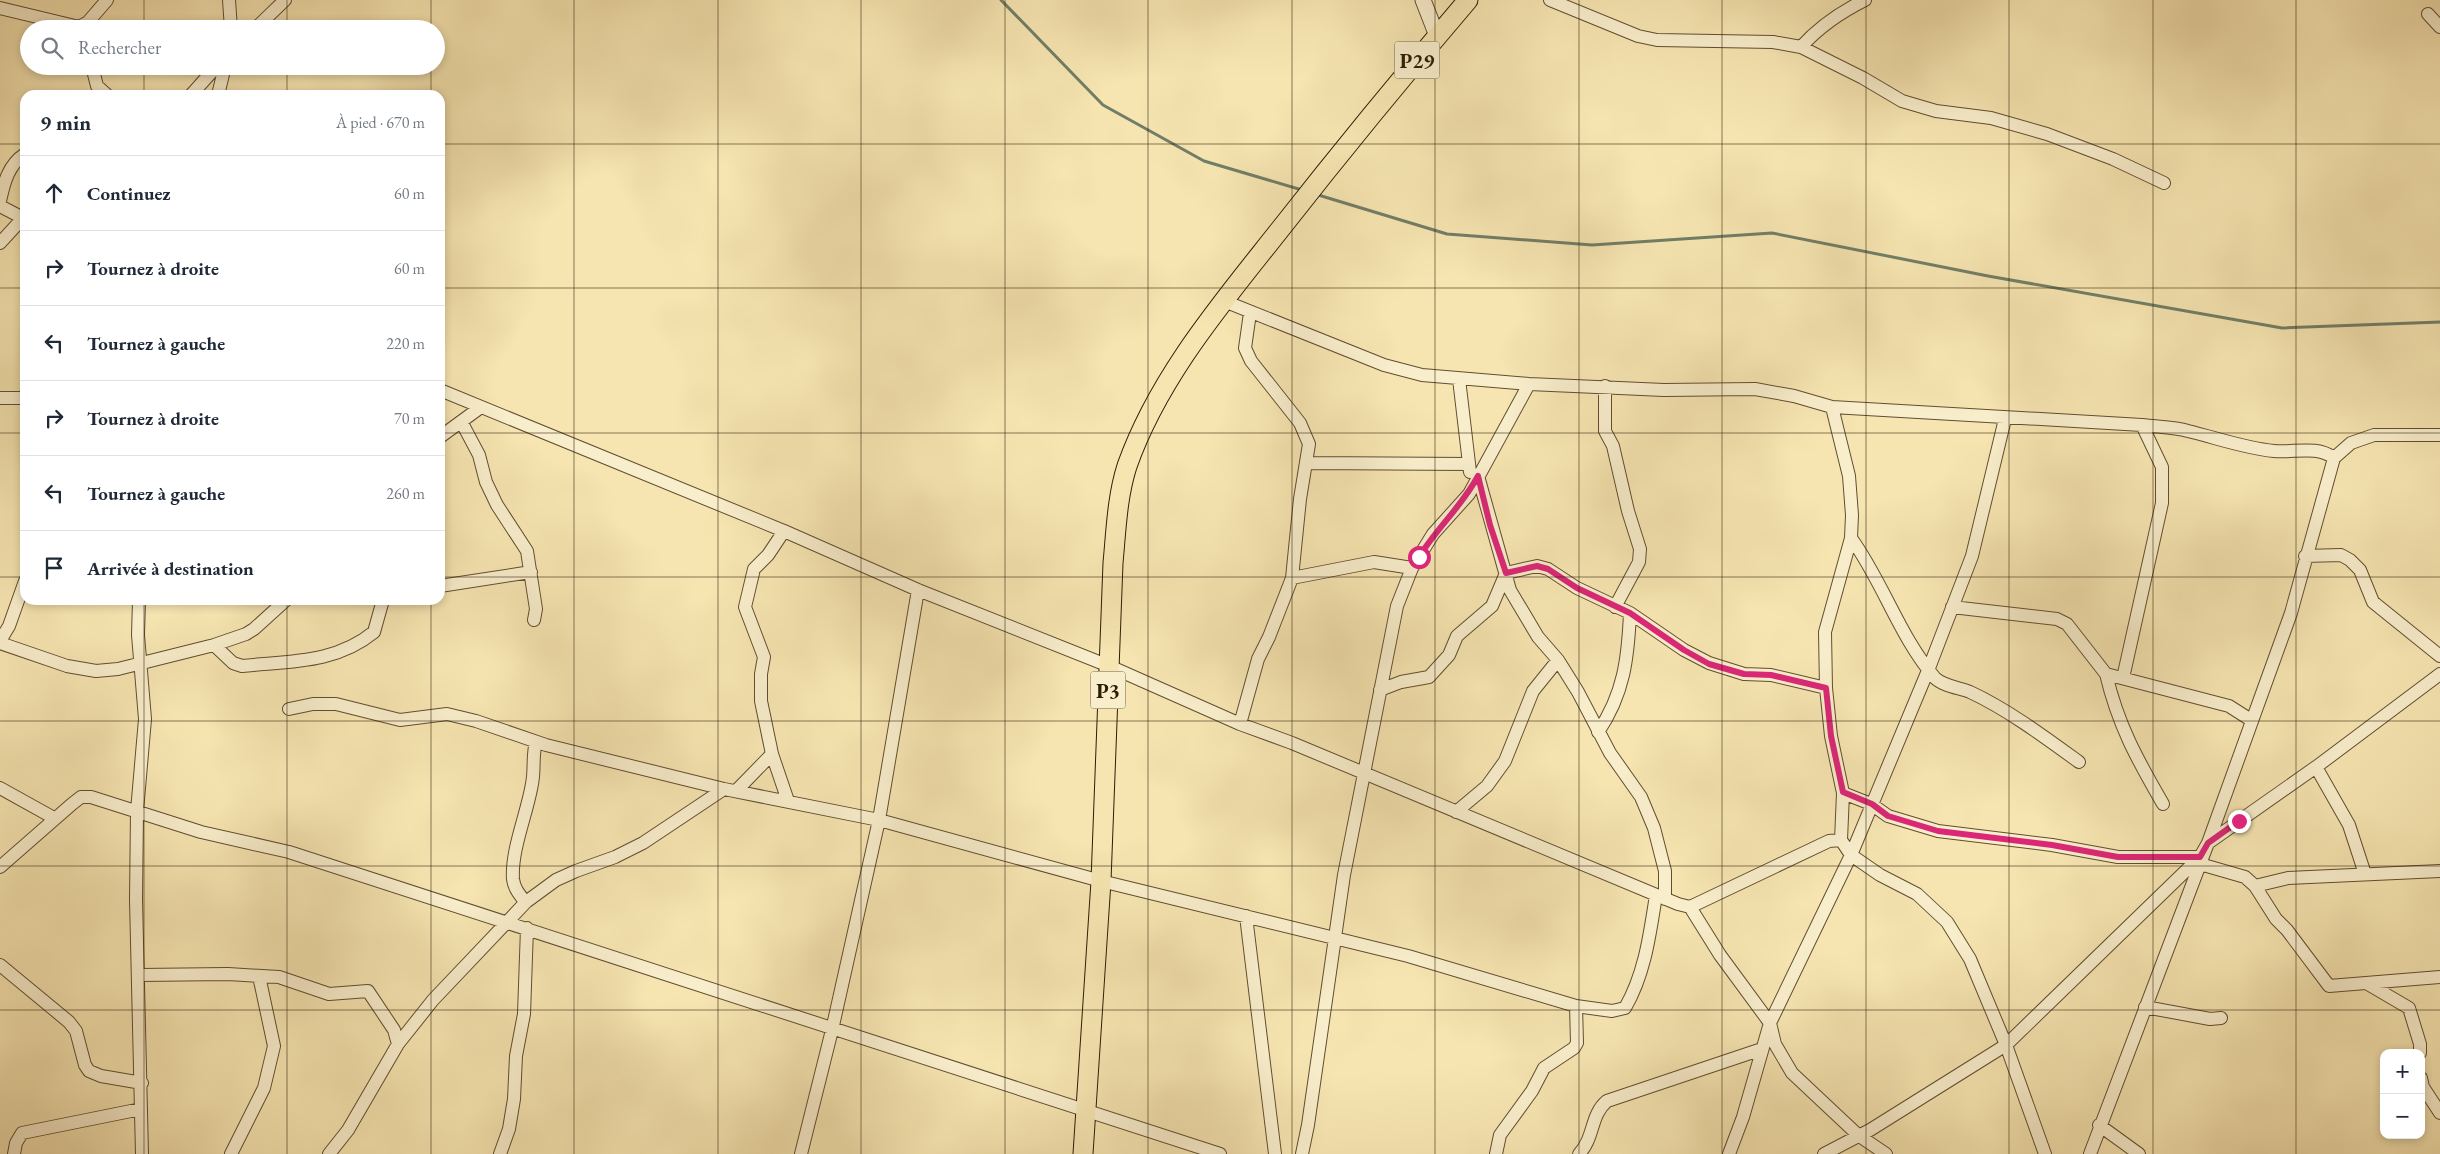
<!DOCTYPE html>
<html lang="fr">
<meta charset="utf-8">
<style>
:root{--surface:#fff;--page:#f2f2f3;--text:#1f2937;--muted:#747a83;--line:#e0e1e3}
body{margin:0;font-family:"EB Garamond",serif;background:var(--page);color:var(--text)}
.controls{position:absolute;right:15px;bottom:15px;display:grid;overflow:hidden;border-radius:10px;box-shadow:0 2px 8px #0003}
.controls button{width:45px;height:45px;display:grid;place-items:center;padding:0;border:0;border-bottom:1px solid var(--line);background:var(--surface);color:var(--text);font:25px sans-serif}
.stop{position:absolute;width:15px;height:15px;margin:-11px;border:4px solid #db2777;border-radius:50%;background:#fff}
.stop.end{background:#db2777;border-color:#fff;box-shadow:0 1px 5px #0008}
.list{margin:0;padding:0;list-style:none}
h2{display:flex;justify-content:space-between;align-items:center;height:65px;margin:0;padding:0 20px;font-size:21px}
h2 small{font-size:16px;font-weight:400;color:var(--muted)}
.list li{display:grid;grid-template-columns:32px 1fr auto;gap:15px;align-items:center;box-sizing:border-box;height:75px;padding:0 20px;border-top:1px solid var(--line)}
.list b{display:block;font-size:19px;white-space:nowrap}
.list em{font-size:16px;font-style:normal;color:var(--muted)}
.icon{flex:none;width:28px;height:28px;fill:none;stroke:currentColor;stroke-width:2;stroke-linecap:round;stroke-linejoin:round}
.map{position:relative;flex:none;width:2440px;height:1154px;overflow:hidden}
.search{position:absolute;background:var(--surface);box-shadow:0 2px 8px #0003;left:20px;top:20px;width:425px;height:55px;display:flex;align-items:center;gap:12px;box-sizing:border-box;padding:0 18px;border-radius:28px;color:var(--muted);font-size:19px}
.panel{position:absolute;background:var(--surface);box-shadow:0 2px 8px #0003;left:20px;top:90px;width:425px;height:515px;border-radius:15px}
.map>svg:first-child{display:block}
</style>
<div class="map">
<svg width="2440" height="1154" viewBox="0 0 2440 1154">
<rect width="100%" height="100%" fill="#f6e5b1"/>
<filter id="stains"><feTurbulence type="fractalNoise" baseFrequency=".004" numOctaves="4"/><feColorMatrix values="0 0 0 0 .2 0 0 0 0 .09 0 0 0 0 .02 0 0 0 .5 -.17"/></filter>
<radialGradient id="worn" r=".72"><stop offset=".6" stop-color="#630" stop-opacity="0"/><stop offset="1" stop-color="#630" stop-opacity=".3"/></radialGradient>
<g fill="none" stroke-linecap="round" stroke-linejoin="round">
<path stroke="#717e67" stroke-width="3" d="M1001,0l102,105 101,56 98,29
M1315,194l132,40 145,11 180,-12 216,43 294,52 158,-6"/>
<g stroke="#604e31" stroke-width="14">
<path id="minor" d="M229,0l2,29
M1550,0l88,36 19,4 116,2 28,5 62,31 39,23 34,10 55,7 56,16 66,25 51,24
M0,8l79,19 9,-5 19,-22
M2428,14l12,13
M255,29l30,-29
M1801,47c17,-19 42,-36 64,-47
M92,66l5,20 10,9
M191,95l26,-29
M218,95l7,-29
M0,201c4,-18 8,-36 25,-47
M0,206l25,13
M0,243l23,-25
M1224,301l160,64 38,10 107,9 135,6 91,-1 39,7 38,11 310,18c15,2 32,2 46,6 29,7 56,17 86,20 21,2 42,-6 60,7l-43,155 -83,230 -118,311
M1459,379l11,93
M1605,386v45l8,15 15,65 12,38 -1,13 -24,45
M440,390l344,141 134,59 191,76 131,58 52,19 386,161 12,3 139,-66 12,-1 10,15 29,20 37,19 30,28 23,37 36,86 39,109
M0,398h25
M1832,407l17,69 3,39 -1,23 -26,94 1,56 5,48 12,57 -2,47
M462,423l17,32 7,27 11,23 30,46 9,58 -2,11
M440,437l41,-30
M2334,458l17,-15 23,-8h66
M1307,463l162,1
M1478,476l32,114 28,47 20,23 20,32 32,61 31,44 13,31 11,43v28
M784,531l-16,24 -14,14 -9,38 19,50 -3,17v27l11,53 16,47
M1851,538c32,44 48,98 84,140 8,8 25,10 35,14 37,17 76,46 109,70
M2305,556l36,-1 9,5 10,10 13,32 67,54
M1292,578l82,-16 38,6
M440,586l91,-14
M139,600l-1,35 7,84 -8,92 -1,88 6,255
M1952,607l105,12 10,5 39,50 123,32 22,14
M0,641l9,-15 16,-45
M0,643l67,23 29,5 22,-2 96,-24 32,-11 8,-5 32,-29
M214,645l19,18 9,3c46,-5 93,-2 132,-34l9,-32
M2106,674c12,51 31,85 57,130
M2123,678l39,-175v-36l-20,-42
M1380,690l21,-8 28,-5 20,-22 8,-19 35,-30 14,-33 31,-7 11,3 29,19 53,25 54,37 25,13 35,11 27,1 55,13
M289,709l24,-5h23l64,16 47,-6 29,7 70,24 178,44 155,31 222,61 307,75 168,50 36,5 13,-3c20,-34 25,-75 31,-113
M1240,724l18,-65 11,-22 23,-59 8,-79 9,-55 -9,-21 -49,-62 -6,-13 5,-35
M1598,732c26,-38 30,-74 32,-119
M2316,767l33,58 16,49
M0,788l54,30
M736,791l36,-37
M1843,793l28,11 17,12 50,15 114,14 66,12h82
M1456,812l31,-26 18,-25 28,-70 25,-31
M2200,864l45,13 10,9 21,33 11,11 42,56 111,-9
M0,867l72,-63 9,-7h10l110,35 88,20 931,302
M2255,886l33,-8 152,-7
M526,902c-6,-6 -12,-13 -13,-23 -2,-29 14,-65 19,-95 3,-15 0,-28 4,-42
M1690,907l30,48 50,68 5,21 17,29 66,62 28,19
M1246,916l29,238
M0,965l69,57 7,9 9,34 4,6 12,5 41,7
M140,975l88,-1 51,3 50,17 39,-3 26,39 4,14
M2368,984l41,24 11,36v9
M2145,1007l65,12 11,-1
M2421,1078l2,9 17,26
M2099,1125l40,29
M14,1154l2,-11 6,-10 119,-24
M231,1154l33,-66 10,-42 -15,-70
M329,1154l19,-24 50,-86 35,-44 93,-98 30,-22 20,-9 39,-14 28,-14 81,-54
M500,1154l9,-25 5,-30 2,-43 8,-42 3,-86
M801,1154l31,-124 47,-210 39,-230
M1302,1154l6,-29 36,-250 53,-269 15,-38 21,-34 36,-40 60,-110
M1496,1154l4,-19 32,-44 12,-23 30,-20 3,-5 -1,-37
M1579,1154c16,-17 11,-39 28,-53l155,-52
M1729,1154l14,-37 27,-94 81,-168 78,-187 43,-112 33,-137
M1824,1154l46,-24 136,-85 194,-188 8,-14 108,-76 124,-93"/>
</g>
<g stroke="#604e31" stroke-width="17">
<path id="tertiary" d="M1423,0l14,36"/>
</g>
<g stroke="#2e1c06" stroke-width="21">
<path id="primary" d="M1083,1154l18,-273 12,-318c3,-31 4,-66 14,-97 31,-88 94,-162 151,-234 62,-79 125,-156 190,-232"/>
</g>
<use href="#minor" stroke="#f9eecc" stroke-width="12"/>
<use href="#tertiary" stroke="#f9eecc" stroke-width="15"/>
<use href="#primary" stroke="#f6e5b1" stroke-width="19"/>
</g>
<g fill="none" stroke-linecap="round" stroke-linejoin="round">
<path stroke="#db2777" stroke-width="6" d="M1419,557c18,-29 43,-51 59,-81l12,49 16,48 31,-7 11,3 29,19 53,25 54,37 25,14 35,10 27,1 55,13 5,48 12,56 29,12 16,12 50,15 114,14 66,12h82l8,-14 31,-22"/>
</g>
<path fill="none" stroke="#2e1c06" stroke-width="1" stroke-opacity="0.55" d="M144,0v29M287,0v29M431,0v29M574,0v1154M718,0v1154M861,0v1154M1005,0v1154M1148,0v1154M1292,0v1154M1435,0v1154M1579,0v1154M1722,0v1154M1866,0v1154M2009,0v1154M2153,0v1154M2296,0v1154M144,66v29M287,66v29M431,66v29M0,144h25M440,144h2000M0,288h25M440,288h2000M0,433h25M440,433h2000M0,577h25M440,577h2000M144,600v554M287,600v554M431,600v554M0,721h2440M0,866h2440M0,1010h2440"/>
<g text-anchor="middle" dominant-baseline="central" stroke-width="4" stroke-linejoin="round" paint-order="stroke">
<g fill="#f9eecc" stroke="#6b5b41" stroke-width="1">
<rect x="1394.5" y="41.5" width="45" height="37" rx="4"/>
<rect x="1090.5" y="671.5" width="35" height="37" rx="4"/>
</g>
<g font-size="21" font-weight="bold" fill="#2e1c06">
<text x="1417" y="60">P29</text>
<text x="1108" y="690">P3</text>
</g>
</g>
<rect width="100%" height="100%" filter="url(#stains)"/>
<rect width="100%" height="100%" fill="url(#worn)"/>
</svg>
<div class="controls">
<button>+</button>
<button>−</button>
</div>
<div class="stop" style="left:1419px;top:557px"></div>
<div class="stop end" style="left:2239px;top:821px"></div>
<div class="search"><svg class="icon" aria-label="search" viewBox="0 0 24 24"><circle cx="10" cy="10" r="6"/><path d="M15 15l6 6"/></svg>Rechercher</div>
<section class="panel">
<h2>9 min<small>À pied · 670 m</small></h2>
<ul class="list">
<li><svg class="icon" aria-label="ahead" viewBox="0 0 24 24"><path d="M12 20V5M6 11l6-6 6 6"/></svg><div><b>Continuez</b></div><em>60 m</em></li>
<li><svg class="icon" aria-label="right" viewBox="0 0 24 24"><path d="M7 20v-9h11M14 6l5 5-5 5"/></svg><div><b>Tournez à droite</b></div><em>60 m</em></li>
<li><svg class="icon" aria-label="left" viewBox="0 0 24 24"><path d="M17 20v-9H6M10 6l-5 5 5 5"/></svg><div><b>Tournez à gauche</b></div><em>220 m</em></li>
<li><svg class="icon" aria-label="right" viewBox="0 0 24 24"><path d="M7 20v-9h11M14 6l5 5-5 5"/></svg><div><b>Tournez à droite</b></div><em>70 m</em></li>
<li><svg class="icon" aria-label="left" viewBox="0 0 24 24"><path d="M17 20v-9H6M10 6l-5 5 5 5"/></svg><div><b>Tournez à gauche</b></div><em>260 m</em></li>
<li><svg class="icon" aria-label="arrive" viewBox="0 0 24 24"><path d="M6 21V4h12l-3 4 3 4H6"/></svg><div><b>Arrivée à destination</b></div></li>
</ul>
</section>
</div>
